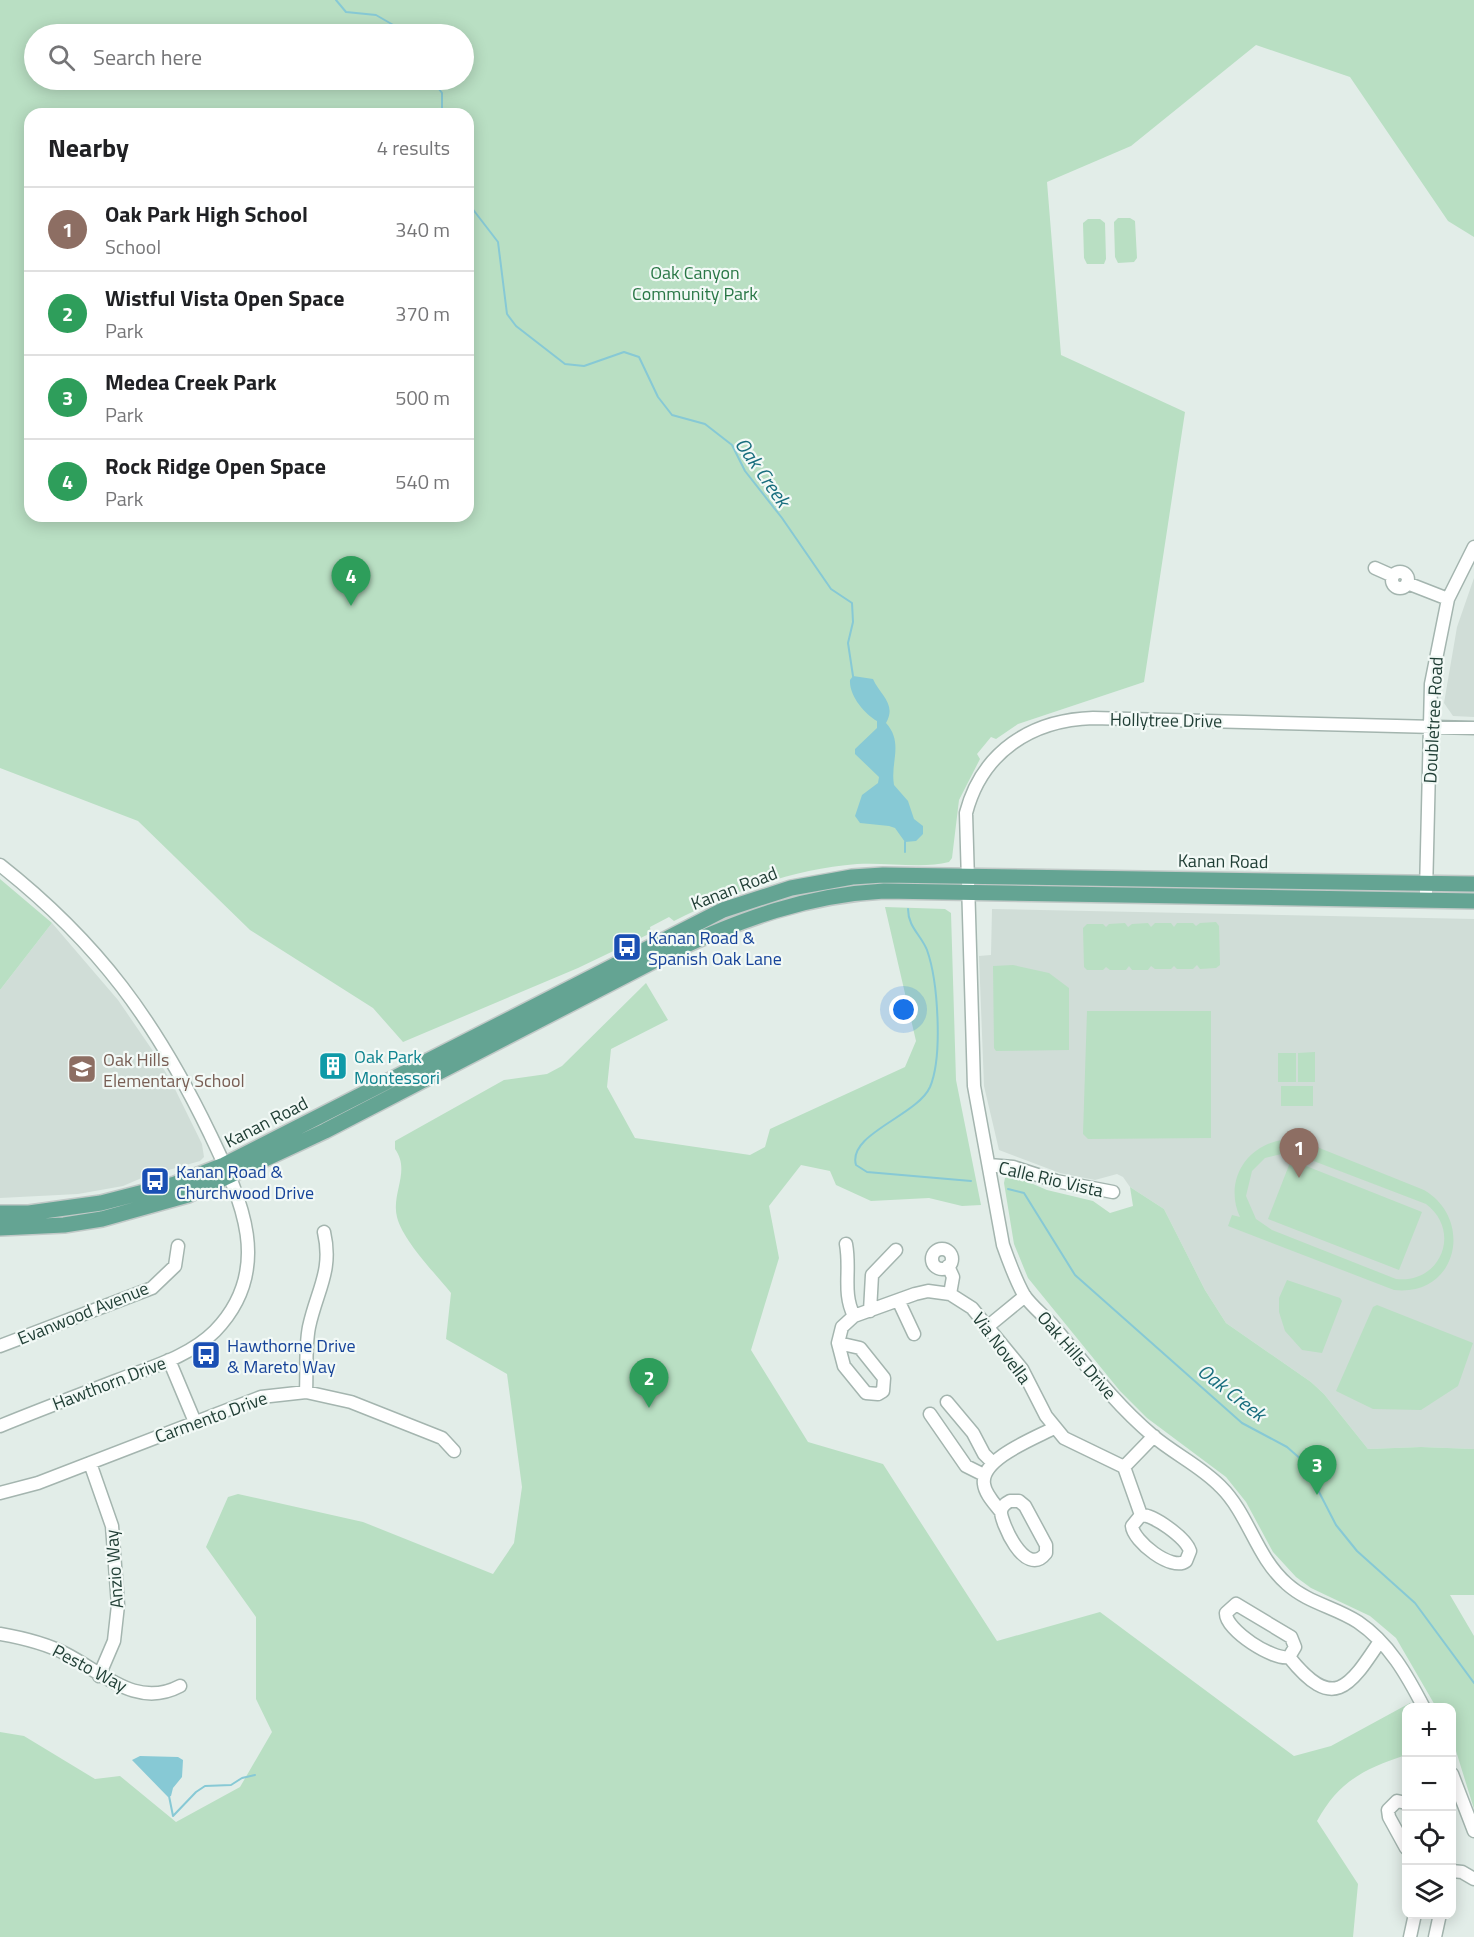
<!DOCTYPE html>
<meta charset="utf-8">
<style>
:root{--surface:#fff;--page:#f2f2f2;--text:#202124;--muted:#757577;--line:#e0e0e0;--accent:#824a3a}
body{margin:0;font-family:"Titillium Web",sans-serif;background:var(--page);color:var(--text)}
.controls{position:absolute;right:18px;bottom:18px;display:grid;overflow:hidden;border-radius:12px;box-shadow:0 3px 15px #0003}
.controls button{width:54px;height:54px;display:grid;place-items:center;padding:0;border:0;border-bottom:2px solid var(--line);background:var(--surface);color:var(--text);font:30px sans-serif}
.you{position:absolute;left:904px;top:1010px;width:21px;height:21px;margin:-15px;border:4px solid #fff;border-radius:50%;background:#1a73e8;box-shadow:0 0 0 9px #1a73e833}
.badge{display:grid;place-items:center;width:39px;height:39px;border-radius:50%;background:var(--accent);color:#fff;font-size:20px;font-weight:700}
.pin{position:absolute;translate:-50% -50px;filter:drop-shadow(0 2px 3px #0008)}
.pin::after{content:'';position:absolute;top:32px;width:21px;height:18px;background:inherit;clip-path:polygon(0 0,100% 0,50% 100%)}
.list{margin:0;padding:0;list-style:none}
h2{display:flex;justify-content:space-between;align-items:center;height:78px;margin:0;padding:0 24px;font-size:26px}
h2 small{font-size:20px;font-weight:400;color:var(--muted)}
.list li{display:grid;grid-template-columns:39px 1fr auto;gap:18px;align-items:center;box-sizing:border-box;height:84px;padding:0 24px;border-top:2px solid var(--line)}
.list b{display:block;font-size:22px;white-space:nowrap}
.list p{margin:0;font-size:20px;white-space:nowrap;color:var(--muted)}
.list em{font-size:20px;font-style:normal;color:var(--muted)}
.icon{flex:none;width:33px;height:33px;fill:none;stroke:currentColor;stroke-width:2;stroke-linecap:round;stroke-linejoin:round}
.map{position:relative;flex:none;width:1474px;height:1937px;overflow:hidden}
.search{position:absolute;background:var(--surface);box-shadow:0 3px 15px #0003;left:24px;top:24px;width:450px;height:66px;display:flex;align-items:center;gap:15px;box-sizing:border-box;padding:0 21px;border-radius:33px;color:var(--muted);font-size:22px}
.panel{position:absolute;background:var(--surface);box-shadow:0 3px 15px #0003;left:24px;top:108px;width:450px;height:414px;border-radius:18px}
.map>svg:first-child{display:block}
</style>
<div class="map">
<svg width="1474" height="1937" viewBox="0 0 1474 1937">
<rect width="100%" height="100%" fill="#e2ede8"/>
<path fill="#d0ddd7" d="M1474,578v139l-21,-1 -9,-13 13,-76z
M992,909l482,10v530l-53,-2 -53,2 -44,-55 -13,-12 -85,-59 -21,-33 -41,-81 -34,-22 -7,-10 -6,-3 -22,6 -35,-7 -61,-23 -15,-64 -5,-130 12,-1z
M52,923l66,77 37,54 18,31 29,59 2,13 -4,4 -56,16 -21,9 -45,8 -78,4v-208z"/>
<path fill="#b9dfc3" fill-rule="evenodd" d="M0,0h1474v237l-26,-16 -98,-144 -94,-32 -125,101 -84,36 14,173 124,57 -41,270 -126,42 -22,15 -5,-2 -14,17 3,5 -21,41 -7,58 -3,4c-26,7 -63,0 -92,2 -64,5 -125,28 -183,57l-5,-4 -19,10 1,6 -73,35 -175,74 -30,-34 -123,-78 -112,-109 -138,-53zM34,34h430v46h-430zM30,114h438v402h-438z
M1118,218h12l5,3 2,37 -3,4 -16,1 -3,-6 -1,-35z
M1088,219h12l5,4 1,36 -2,5h-17l-3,-6 -1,-35z
M0,879l52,44 -52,67z
M885,907l60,2 6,4 5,167 25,125 -19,1 -33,-8 -58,3 -35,-16 -6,-14 -29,-6 -32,41 10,52 -28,92 57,92 75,22 114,177 103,-29 194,144 37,-10 79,-43 2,4 -6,1v47c-42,14 -67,26 -89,66l41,63 -5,53h-1353v-205l24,4 71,43 25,-3 56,46 64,-35 32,-55 -16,-33v-82l-50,-70 22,-50 10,-3 125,28 130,52 21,-31 8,-56 -15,-113 -61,-35 5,-46c-16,-20 -48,-52 -54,-76 -6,-24 14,-46 -2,-68v-8l109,-61 43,-6 15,-8 84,-83 22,37 -57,29 -4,38 28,51 115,17 15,-8 5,-18 135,-62 11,-26z
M1216,922l3,4 1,39 -4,3 -16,1 -3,-4 -4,4h-16l-3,-3 -3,3h-16l-4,-3 -3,4h-16l-3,-4 -3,4h-16l-4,-3 -3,3h-16l-3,-3 -1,-39 4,-4h16l3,3 3,-3 16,-1 3,4 4,-3 16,-1 3,4 4,-4h16l3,4 3,-4h16l3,3 4,-3z
M1013,965l36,8 20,15v62l-73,1 -2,-3 -1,-82z
M1087,1011h124v127l-123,1 -5,-5z
M1315,1052v30h-17v-29z
M1278,1053h18v29h-18z
M1281,1086h32v20h-32z
M1282,1140l25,3 117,47c50,29 34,107 -30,100l-166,-64 4,-11 8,2c-16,-35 5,-71 42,-77zM1290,1152l136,52c36,27 15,80 -30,75l-124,-49 -16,-11 -10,-23 6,-25 13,-13z
M1291,1160l131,52 -23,58 -131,-51z
M1009,1177l10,1 28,12 46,11 17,12 23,-7 -3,-19 34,22 41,81 21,33 85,59 13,12 44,55 53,-2 53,2v146h-24l24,41v173l-22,-71v-30l-16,-1 -40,-69 -26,-22 -59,-28 -15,-11 -23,-25 -27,-50 -20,-25 -79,-59 -27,-27 -92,-113 -14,-34 -10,-61 1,-5z
M1287,1280l53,18 2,3 -20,52 -20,-3 -17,-19 -6,-19v-14z
M1377,1305l96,38 -15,43 -37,24 -48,-1 -37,-18 37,-84z"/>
<path fill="#87c9d5" d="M853,676l20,3c7,16 24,25 13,44 18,20 4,39 8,62l14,16 6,18 9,7v8l-7,7 -11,1 -10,-14 -6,-2 -29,-3 -5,-7 7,-21 16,-12 1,-6 -24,-23v-5l22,-21v-7c-12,-7 -28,-25 -27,-41z
M140,1756l38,1 5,3 -1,17 -9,11 -2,8 -3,1 -36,-37z"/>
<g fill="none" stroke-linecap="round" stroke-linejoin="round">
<path stroke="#87c9d5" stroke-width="2" d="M336,0l10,12 30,3 26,15 1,4
M432,80l10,13v21
M468,203l30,39 9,72 9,12 49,38 19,2 40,-14 15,5 19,40 14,18 33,9 27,21 13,26 37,47 49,71 21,14 1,19 -5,21 5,33
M905,842v10
M908,909c0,18 13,26 19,41 11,31 16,106 3,137 -13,29 -83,47 -74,78l11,7 104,9
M1008,1189l16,4 51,82 167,148 45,24 16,14 33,64 21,26 58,52 59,80
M169,1796l4,20 23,-24 9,-6 26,-1 11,-7 13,-3"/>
<g stroke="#a4b5af" stroke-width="15">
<path id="minor" d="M1375,568l18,8
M1392 580a8 8 0 1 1 16 0a8 8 0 1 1-16 0Z
M1407,583l41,16
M0,865c99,78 156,157 210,269 31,65 65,135 5,197 -26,26 -64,36 -97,49 -39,15 -79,30 -118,46
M1426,893l5,-209 17,-85 26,-52
M989,1165l24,2 43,14 57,11
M846,1244c5,27 -4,48 8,72
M932 1259a10 10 0 1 1 20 0a10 10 0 1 1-20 0Z
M948,1266l5,11 -3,17
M899,1302l15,32
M870,1311l2,-36 24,-25
M986,1328l39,-32
M838,1343l4,-16 12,-11 61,-22 13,-3 22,3 22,14 50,61 24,47 18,22 60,29
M838,1343l22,5 24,30 -1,13 -5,3 -12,-1 -22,-27z
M0,1346l152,-58 23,-22 3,-20
M169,1360l26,62
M306,1392c1,-21 -1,-45 3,-65 8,-37 24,-56 15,-95
M947,1402l26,31 11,21 8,8
M930,1414l36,52 18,9
M90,1463l22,63 6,79 -4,36 -15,35
M1124,1467l17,48
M1124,1467l30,-31
M0,1493l38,-10 223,-86 45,-5 45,10 91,36 12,13
M1010,1501h9l6,5 21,39v8c-21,27 -46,-33 -45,-42 1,-5 5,-8 9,-10z
M1001,1512c-6,-8 -16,-18 -17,-28 -4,-25 51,-46 70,-56
M1141,1515c12,-1 45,23 49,36l-4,10c-14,11 -53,-20 -54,-35z
M1236,1604l55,33 4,10 -6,10c-15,4 -64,-27 -63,-44z
M0,1634c23,4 45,9 66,20 37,19 71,55 114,32
M1289,1657c44,55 60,31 91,-16
M1424,1708c-17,-33 -35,-65 -66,-86 -23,-15 -50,-19 -71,-38 -31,-27 -38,-69 -66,-97 -20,-21 -47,-33 -69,-52 -37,-31 -66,-70 -97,-107 -9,-11 -23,-21 -31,-33 -9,-16 -15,-33 -21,-50l-29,-159 -8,-273c16,-61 65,-93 127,-95l381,10
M1452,1774l22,57
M1406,1803l-9,-2 -9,9 1,7 17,31
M1452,1871l10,1 12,7
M1410,1937l5,-23
M1435,1937l5,-23"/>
</g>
<g stroke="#c1c9c7" stroke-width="18">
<path id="major" d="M0,1213h29l72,-10 74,-19 49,-19 499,-255 68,-22 61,-11 31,-2 591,9
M0,1228l64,-3 38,-6 86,-24 137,-64 348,-180c69,-32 134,-56 211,-60l590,10"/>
</g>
<use href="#minor" stroke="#fff" stroke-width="12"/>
<use href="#major" stroke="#64a493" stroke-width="15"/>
</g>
<defs>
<g id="bus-square" transform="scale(1.5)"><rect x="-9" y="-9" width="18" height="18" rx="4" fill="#1a4fb4" stroke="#f2f9f6"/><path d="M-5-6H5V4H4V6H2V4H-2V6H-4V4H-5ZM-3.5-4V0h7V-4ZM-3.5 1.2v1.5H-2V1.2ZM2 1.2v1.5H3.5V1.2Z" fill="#fff"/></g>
<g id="building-square" transform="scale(1.5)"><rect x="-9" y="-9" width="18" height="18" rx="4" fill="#0f9aa8" stroke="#f2f9f6"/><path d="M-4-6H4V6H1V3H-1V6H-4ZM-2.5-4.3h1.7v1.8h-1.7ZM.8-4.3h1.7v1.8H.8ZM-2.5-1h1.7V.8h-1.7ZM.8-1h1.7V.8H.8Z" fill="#fff"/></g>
<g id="school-square" transform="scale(1.5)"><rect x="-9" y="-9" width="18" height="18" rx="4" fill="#8d6e63" stroke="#f2f9f6"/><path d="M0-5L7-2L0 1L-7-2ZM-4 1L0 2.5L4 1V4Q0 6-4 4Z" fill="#fff"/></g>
</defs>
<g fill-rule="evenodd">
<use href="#bus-square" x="627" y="947"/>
<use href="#building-square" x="333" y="1066"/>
<use href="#school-square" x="82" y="1069"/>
<use href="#bus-square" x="155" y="1181"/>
<use href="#bus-square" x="206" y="1355"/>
</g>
<g text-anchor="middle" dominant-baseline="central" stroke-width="4.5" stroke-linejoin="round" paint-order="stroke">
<g font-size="18" fill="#297746" stroke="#f2f9f6">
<text x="695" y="272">Oak Canyon<tspan x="695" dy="21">Community Park</tspan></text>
</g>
<g font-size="18" fill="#213f36" stroke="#f2f9f6">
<text transform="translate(1166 720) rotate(1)">Hollytree Drive</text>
<text transform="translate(1433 720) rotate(-87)">Doubletree Road</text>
<text transform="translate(1223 861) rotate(1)">Kanan Road</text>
<text transform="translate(734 888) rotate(-21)">Kanan Road</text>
<text transform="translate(266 1122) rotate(-27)">Kanan Road</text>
<text transform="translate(1051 1179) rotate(13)">Calle Rio Vista</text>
<text transform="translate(83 1313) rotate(-22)">Evanwood Avenue</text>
<text transform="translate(1002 1348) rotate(53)">Via Novella</text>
<text transform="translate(1077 1355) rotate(49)">Oak Hills Drive</text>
<text transform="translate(109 1383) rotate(-21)">Hawthorn Drive</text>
<text transform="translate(211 1417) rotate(-20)">Carmento Drive</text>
<text transform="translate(114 1569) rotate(-94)">Anzio Way</text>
<text transform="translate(90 1668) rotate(28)">Pesto Way</text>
</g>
<g font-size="18" fill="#164399" stroke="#f2f9f6" text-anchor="start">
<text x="648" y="937">Kanan Road &amp;<tspan x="648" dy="21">Spanish Oak Lane</tspan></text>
<text x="176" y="1171">Kanan Road &amp;<tspan x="176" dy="21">Churchwood Drive</tspan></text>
<text x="227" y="1345">Hawthorne Drive<tspan x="227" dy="21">&amp; Mareto Way</tspan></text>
</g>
<g font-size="18" fill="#0d838f" stroke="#f2f9f6" text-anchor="start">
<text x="354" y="1056">Oak Park<tspan x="354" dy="21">Montessori</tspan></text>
</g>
<g font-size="18" fill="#785e54" stroke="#f2f9f6" text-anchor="start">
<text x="103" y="1059">Oak Hills<tspan x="103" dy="21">Elementary School</tspan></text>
</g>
<g font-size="20" font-style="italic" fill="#186e7e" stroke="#f2f9f6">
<text transform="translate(763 472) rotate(55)">Oak Creek</text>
<text transform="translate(1232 1392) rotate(38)">Oak Creek</text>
</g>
</g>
</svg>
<div class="controls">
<button>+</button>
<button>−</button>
<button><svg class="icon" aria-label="locate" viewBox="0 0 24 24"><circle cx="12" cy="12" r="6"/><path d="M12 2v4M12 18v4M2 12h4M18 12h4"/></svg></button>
<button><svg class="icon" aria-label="layers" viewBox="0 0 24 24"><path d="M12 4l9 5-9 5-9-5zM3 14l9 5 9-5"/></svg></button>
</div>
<div class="you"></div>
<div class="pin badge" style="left:1299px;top:1178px;background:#8d6e63">1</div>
<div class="pin badge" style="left:649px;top:1408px;background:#2e9e5b">2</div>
<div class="pin badge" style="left:1317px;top:1495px;background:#2e9e5b">3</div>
<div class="pin badge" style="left:351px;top:606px;background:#2e9e5b">4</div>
<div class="search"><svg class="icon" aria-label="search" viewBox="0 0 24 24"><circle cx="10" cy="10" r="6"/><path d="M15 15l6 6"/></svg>Search here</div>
<section class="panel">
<h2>Nearby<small>4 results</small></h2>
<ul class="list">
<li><span class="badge" style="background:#8d6e63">1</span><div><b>Oak Park High School</b><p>School</p></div><em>340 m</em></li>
<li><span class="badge" style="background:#2e9e5b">2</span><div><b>Wistful Vista Open Space</b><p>Park</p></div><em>370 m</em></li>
<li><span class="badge" style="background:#2e9e5b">3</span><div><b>Medea Creek Park</b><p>Park</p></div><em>500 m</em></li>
<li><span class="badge" style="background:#2e9e5b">4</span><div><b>Rock Ridge Open Space</b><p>Park</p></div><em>540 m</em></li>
</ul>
</section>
</div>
